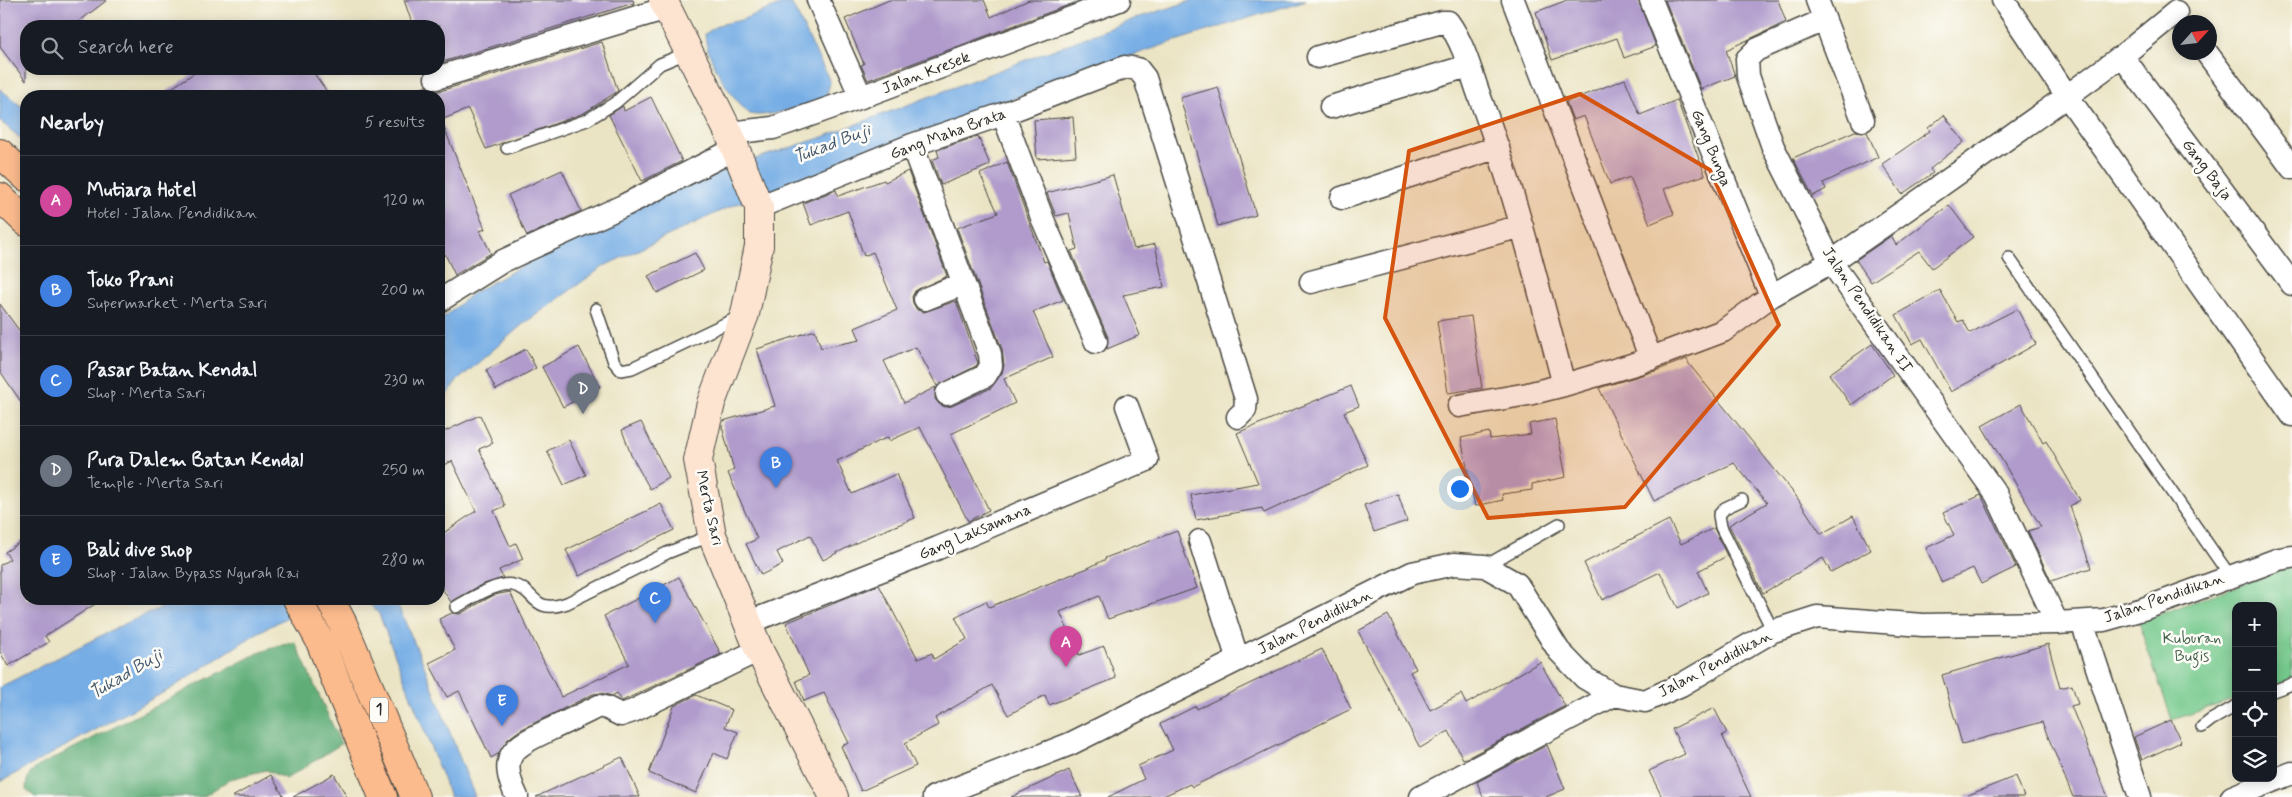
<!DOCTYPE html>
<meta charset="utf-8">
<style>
:root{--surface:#171b24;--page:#242831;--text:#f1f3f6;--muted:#9ea1a6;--line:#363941;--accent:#db2777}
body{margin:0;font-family:Mynerve,sans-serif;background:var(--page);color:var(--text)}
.controls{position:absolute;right:15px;bottom:15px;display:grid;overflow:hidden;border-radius:10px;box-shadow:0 2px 12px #0003}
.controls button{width:45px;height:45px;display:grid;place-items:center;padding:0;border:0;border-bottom:1px solid var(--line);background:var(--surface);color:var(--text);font:25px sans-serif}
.compass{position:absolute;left:2172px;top:15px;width:45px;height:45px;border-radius:50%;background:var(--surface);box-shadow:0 2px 12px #0003;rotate:63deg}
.you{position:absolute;left:1459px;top:488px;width:18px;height:18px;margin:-12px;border:4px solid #fff;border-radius:50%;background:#1a73e8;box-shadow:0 0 0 8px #1a73e833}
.badge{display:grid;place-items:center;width:32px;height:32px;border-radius:50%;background:var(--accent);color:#fff;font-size:16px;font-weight:700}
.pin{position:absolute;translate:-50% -41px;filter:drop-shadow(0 1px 2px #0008)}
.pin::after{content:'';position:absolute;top:26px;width:18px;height:15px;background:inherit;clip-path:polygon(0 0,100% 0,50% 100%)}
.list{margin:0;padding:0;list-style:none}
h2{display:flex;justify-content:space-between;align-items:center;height:65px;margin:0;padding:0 20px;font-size:21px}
h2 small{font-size:16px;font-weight:400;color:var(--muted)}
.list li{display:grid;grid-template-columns:32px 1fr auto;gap:15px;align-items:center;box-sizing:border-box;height:90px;padding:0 20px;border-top:1px solid var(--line)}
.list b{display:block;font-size:19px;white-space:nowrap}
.list p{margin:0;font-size:16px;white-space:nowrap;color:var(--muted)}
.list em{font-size:16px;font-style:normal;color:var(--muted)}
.icon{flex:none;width:28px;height:28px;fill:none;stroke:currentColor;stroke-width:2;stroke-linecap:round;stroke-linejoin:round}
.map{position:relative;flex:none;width:2292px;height:797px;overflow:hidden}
.search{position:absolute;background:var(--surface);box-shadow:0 2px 12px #0003;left:20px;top:20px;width:425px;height:55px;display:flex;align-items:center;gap:12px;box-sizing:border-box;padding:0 18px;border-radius:20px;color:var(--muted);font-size:19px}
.panel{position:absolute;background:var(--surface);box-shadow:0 2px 12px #0003;left:20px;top:90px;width:425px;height:515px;border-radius:20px}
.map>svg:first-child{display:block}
</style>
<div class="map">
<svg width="2292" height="797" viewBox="0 0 2292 797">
<rect width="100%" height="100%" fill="#fdfcf7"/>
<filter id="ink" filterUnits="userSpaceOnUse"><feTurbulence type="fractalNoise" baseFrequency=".02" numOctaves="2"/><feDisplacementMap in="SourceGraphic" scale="10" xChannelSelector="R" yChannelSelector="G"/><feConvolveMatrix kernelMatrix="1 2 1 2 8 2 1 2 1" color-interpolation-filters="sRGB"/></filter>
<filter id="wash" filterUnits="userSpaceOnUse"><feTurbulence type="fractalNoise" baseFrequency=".0096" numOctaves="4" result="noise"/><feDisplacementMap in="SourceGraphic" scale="20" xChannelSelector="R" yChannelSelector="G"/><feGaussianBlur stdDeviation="1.12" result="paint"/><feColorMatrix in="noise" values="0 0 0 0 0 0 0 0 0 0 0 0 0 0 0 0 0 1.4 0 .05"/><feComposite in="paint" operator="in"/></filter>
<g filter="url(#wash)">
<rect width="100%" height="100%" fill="#ebe4c4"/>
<path fill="#75c98c" stroke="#507a5c" d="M2292,566v114l-19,6v-80h-37v93l-64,21 -34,-98z"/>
<path fill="#60ad78" stroke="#466c52" d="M295,642l46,102 -55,35 -20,-9 -36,9 -27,18h-168l-9,-7c0,-12 3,-18 13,-24l217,-112 18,-7z"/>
<path fill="#76ade5" stroke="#506c88" d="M1194,0h112l-134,42 -117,40 -146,59 -178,65 -127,60 -82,59 -65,56 -18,24v-84l34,-28 101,-56 147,-67 99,-32 317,-120z
M785,3l7,1 35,71 3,8 -4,14c-21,7 -55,22 -76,17 -19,-16 -44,-55 -45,-80l13,-9 23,-5z
M0,89l26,21v33l-26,-22z
M181,599h142l-66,34 -85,55 -172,94v-95l120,-61z
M365,599h30l26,59 54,139h-25l-71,-183z"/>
<g id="blocks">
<path fill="#b09bcc" d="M0,0h107l-34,26h-47v55l-26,-34z
M404,0h229l1,3 -195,60v-37h-26z
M889,0h95l7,17 38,-17h53l-214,80 -7,-15 3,-1 -19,-45z
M1567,0h71l18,46 -32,12 -7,-20 -65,22 -16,-48z
M1665,0h113l8,22 -60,28 9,26 -34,13z
M602,42l16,49 -34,22 -98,36 -18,-40 -27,11 44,109 -5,2 11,22 -36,22 -10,-21 -6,3v-161h-34l21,-10 7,5h7z
M200,69h111l19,27h-170z
M1625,79l15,36 37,-15 28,75 -41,14 10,25 -24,10 -20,-47 -20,7 -26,-68 -11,4 -7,-18z
M1218,87l38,128 -38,11 -38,-128z
M651,97l31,64 -40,20 -33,-66 14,-9 1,5z
M1944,115l20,27 -34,27 3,4 -31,21 -20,-30 48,-33 -2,-3z
M1073,117l3,39 -39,3 -3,-39z
M1855,131l12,1 11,25 -55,26 3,6 -13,7 -20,-38z
M978,136l12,29 -49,20 -9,-25 7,-3 -2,-7z
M1007,162l37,100 3,-1 16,39 -30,12 20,45 -49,22 11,24 -64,31 38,76 -21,11 -48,-94 -31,14 -1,-4 -51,24 15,33 44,-20 19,44 -47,19 -45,23 -13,-25 -33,17 6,12 -22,11 -15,-31 11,-5 -29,-66 6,-3 -12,-43 1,-6 52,-15 -18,-57 58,-19 6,18 39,-8 -5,-12 42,-18 -24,-58 -9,4 -16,-45 -37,14 -8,-22 33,-13 2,6 46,-16 1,2 23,-11 39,105 -32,15 -3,6 1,6 4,7 7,2 32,-11 22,62 -2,3 -39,20 -21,-39 -32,14 20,42 32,-16 -1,12 4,5 6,3 7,-1 39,-18 11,-15 2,-8 -2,-16 -45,-121 41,-15 -18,-39z
M562,170l19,41 -54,25 -19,-41z
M1113,175l21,74 21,-5 9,43 -41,8 17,40 -33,14 1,-12 -37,-86 6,-2 -8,-36 -13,3 -9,-23z
M1949,205l24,32 -41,31 -13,-17 -48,31 -15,-22 35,-24 5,9z
M695,253l9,17 -47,23 -9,-17z
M1940,290l18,32 5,-2 7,13 47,-24 19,35 -85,48 -29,-53 -10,5 -16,-29z
M0,304l26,36v69l-26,-38z
M1471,316l11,72 -34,5 -11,-72z
M1872,344l21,31 -42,30 -22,-31z
M579,347l21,40 -37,20 -21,-40z
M526,349l10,19 -40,22 -10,-20z
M1687,359l2,5 107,132 25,38 32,-18 18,34 -40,22 -8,-14 -60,35 -34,-68 38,-22 -33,-40 -80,38 -55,-113 56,-17z
M1351,386l8,20 -15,6 24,53 -104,48 -2,-5 -66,12 -5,-25 67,-12 -21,-50z
M2021,404l22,39 3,-2 34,59 -10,6 21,62 -40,13 -23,-50 13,-4 -59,-101z
M480,415l13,28 -14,6 26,57 -11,5 16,35 6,-3 7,16 -24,11 4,8 -22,7 -30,17 -12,-18v-48l37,-25 -24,-50 -13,7v-34z
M1555,419l11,58 -34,7v6l-30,4 1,6 -28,6 -14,-68 28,-6 1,7 41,-5 -2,-10z
M641,422l28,56 -19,11 -19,-34 -9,-25z
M569,440l17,35 -22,10 -17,-34z
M1398,494l9,27 -33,11 -10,-27z
M1981,495l35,72 -35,17 -8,-16 -32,14 -15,-34 28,-13 -11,-22z
M661,504l13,26 -95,46 -13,-26z
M1669,520l12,24 33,-16 13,28 -29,15 10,22 -30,15 -18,-36 -58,28 -18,-37z
M1177,531l20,57 -89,31 -9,-23 -39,16 19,43 25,-9 12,32 -67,27 -4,-10 -37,20 -16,-30 -57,33 3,7 -33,18 11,23 -55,25 -20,-45 8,-3 -25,-50 -20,8 -8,-20 13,-6 -23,-52 93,-38 39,74 14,-6 2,6 33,-20 -12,-22 31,-16 3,6 99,-39 18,-9 -1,-1z
M26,538v61h77l-58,37 4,6 -41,24 -8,-14v-87l10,-6 -5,-7z
M679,577l42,77 -99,47 -5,-8 -5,3 -10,-3 -9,1 -73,36 -12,9 -10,15 -7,4 -32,-67 -12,6 -18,-34 26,-13 -16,-31 13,-6 8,1 34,-19 16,-3 51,105 68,-33 -25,-48z
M1388,615l28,54 -6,3 20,38 31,-16 5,10 74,-42 25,44 -98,52 -4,1 -14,-28 -29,17 -62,-117z
M2048,644l12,44 12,-3 6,19 -7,2 37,91h-35l-31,-75 -80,22 -20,-69z
M1322,649l29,60 -159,78 -2,-3 -29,13h-53l36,-18 -6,-13 35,-16 -13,-26 36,-18 1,3z
M696,695l36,15 -7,17 13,5 -11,27 -13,-6 -18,40 -47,-20 25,-67z
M1714,708l13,25 -5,2 29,62h-89l-13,-26 36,-17 -13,-25z
M2171,720l10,22 -39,18 -8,-23z
M1547,745l18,44 -19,8h-63l-6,-15z
M622,757l18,40h-104z
M1069,770l13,27h-71z
M334,774l13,23h-54z
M271,775l13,22h-52z
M2016,776l8,21h-58v-1z"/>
</g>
</g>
<g filter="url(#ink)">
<use href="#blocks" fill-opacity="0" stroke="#484742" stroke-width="1"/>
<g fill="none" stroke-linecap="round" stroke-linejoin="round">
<g stroke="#484742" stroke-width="14">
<path id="lane" d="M507,148l80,-28 28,-17 45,-39 29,-12
M2009,258l221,318
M596,309l18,53 7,8 11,-2 107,-51
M1742,500l-17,8 -6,7 2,12 52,104
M1485,566l74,-42
M456,607c13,-7 42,-26 57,-22 24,5 18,30 54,18l100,-50 45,-18
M2273,691l19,-7
M2202,727l9,-7 25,-14"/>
</g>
<g stroke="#484742" stroke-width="25">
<path id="street" d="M818,0l43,97
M1513,0l138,359
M1651,0l120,296
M1817,0l46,120
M2003,0l64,96 225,319
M1824,20l-68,30 -9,9 1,17 25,71 58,115 165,232 61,129
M2206,52l86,116
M2122,56l170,228
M1318,57l124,-35h6c17,23 24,55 34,81 34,92 57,187 82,282
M436,78l231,-70
M1331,107l137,-41
M1003,114l40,106 53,122
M729,133l44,-5 88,-31 258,-97
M912,145l78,209 1,12 -6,10 -38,18
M1342,198l156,-51
M759,207l153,-62 91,-31 122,-47 13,2 7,9 101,321 -1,11 -7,7
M1311,282l211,-56
M925,299l37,-15
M439,301l64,-40 122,-56 112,-57
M1459,406l69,-12 36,-9 74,-22 85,-32 48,-35 60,-34 92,-64 144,-102 55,-40 54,-44
M1200,541l38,119
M2082,622l58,175
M747,623l191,-75 209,-88 -20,-54
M517,797c-20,-42 -4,-50 32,-67 17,-8 34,-16 50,-24l8,2 14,7 12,-4 126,-61
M934,797l136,-53 342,-171 42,-9 31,2 32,18 42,67 26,27 29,17 31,6 36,-16 92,-54 44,-14 106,8 134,-2 47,-3 39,-11 136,-50 13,-2
M1421,797l193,-102
M2232,797l60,-24"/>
</g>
<g stroke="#484742" stroke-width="30">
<path id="secondary" d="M663,0l66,133 30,74v39l-14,68 -34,89 -13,57 14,75 47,115 75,147"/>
</g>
<g stroke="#484742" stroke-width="30">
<path id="highway" d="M0,153l26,24
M0,197l26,25
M297,599l22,40 64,158
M330,599l13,25 72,173"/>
</g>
<use href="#lane" stroke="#fff" stroke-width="11"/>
<use href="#street" stroke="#fff" stroke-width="22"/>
<use href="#secondary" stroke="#fde4d1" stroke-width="28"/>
<use href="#highway" stroke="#fbbb8d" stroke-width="28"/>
</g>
</g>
<path fill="#d5540f" fill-opacity="0.2" stroke="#d5540f" stroke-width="4" stroke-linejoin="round" d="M1580,94l130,76 69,155 -154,182 -137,11 -103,-200 24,-167z"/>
<g text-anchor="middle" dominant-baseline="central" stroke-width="5" stroke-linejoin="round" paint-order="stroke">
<rect fill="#fdfcf7" stroke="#6a6a68" stroke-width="1" x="370" y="697.5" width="18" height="25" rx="4"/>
<g font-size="15" font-weight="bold" fill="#2b2b2b">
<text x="379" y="710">1</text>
</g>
<g font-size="16" fill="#2b2b2b" stroke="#fdfcf7">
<text transform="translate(926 73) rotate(-21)">Jalan Kresek</text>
<text transform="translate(948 134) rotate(-20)">Gang Maha Brata</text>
<text transform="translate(1711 148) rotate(68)">Gang Bunga</text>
<text transform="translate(2207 170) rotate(53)">Gang Baja</text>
<text transform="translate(1867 310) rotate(56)">Jalan Pendidikan II</text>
<text transform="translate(709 508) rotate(77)">Merta Sari</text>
<text transform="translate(975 532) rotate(-23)">Gang Laksamana</text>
<text transform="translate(2164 598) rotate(-19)">Jalan Pendidikan</text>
<text transform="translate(1315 622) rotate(-27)">Jalan Pendidikan</text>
<text transform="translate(1715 664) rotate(-28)">Jalan Pendidikan</text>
</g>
<g font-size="16" fill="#45624d" stroke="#fdfcf7">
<text x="2192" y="638">Kuburan<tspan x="2192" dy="18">Bugis</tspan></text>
</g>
<g font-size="18" font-style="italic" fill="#45586c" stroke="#fdfcf7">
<text transform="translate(832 144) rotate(-21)">Tukad Buji</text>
<text transform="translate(126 674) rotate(-31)">Tukad Buji</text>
</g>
</g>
</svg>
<div class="controls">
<button>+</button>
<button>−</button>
<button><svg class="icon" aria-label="locate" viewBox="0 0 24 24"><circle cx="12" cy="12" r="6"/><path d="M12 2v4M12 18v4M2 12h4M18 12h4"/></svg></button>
<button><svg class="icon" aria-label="layers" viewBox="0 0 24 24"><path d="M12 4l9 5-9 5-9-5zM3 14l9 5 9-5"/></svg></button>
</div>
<svg class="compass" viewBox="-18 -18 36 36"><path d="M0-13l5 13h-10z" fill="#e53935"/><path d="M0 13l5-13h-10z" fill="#9ea1a6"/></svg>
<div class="you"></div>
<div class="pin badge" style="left:1066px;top:667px;background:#d1479c">A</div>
<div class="pin badge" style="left:776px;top:488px;background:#3f7fe0">B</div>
<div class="pin badge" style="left:655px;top:623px;background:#3f7fe0">C</div>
<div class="pin badge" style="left:583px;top:414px;background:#6b7280">D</div>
<div class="pin badge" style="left:502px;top:726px;background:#3f7fe0">E</div>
<div class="search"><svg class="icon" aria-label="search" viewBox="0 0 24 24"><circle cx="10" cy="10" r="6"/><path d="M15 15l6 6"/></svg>Search here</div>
<section class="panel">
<h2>Nearby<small>5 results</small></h2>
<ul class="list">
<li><span class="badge" style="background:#d1479c">A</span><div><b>Mutiara Hotel</b><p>Hotel · Jalan Pendidikan</p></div><em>120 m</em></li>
<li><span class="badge" style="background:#3f7fe0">B</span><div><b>Toko Prani</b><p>Supermarket · Merta Sari</p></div><em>200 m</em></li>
<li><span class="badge" style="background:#3f7fe0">C</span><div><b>Pasar Batan Kendal</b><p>Shop · Merta Sari</p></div><em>230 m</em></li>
<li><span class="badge" style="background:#6b7280">D</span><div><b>Pura Dalem Batan Kendal</b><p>Temple · Merta Sari</p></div><em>250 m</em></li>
<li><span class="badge" style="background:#3f7fe0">E</span><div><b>Bali dive shop</b><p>Shop · Jalan Bypass Ngurah Rai</p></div><em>280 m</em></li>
</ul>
</section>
</div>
